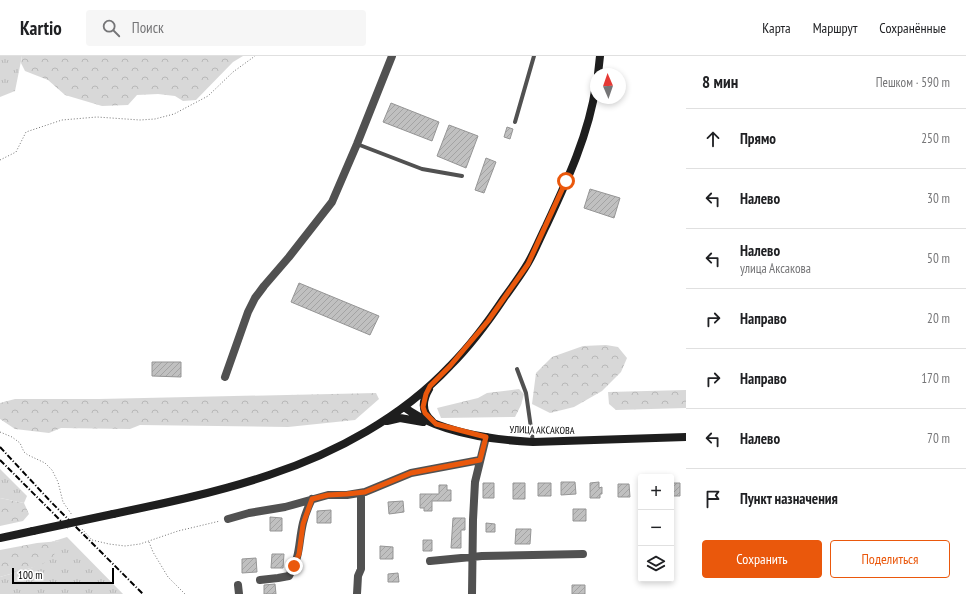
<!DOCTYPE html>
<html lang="ru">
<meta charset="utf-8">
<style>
:root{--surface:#fff;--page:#f6f6f6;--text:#202124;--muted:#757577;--line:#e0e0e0;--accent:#ea580c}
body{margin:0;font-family:"PT Sans Narrow",sans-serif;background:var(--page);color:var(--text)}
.controls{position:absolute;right:12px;bottom:12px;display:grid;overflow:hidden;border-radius:4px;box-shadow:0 2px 6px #0003}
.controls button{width:36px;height:36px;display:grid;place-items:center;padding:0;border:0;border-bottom:1px solid var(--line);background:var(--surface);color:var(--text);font:20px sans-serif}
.compass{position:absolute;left:590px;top:12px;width:36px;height:36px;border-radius:50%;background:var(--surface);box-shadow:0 2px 6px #0003;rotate:358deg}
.scale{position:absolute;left:12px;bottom:10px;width:102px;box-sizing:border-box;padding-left:4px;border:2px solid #000;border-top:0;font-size:11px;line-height:14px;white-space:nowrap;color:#000;-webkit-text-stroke:3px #fff;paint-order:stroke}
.stop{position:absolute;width:12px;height:12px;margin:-9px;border:3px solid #ea580c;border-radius:50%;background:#fff}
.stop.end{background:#ea580c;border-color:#fff;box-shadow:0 1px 4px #0008}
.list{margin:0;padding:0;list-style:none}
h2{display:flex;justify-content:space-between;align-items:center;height:52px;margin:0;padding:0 16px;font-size:17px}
h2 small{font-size:13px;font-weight:400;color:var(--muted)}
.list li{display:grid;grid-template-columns:26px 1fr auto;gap:12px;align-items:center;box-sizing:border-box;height:60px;padding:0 16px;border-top:1px solid var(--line)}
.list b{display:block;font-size:15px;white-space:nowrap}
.list p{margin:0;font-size:13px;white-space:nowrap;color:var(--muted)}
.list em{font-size:13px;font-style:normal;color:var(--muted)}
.actions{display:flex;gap:8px;padding:12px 16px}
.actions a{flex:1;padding:9px 0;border:1px solid var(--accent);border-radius:4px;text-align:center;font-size:14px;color:var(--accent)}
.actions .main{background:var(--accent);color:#fff}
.icon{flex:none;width:22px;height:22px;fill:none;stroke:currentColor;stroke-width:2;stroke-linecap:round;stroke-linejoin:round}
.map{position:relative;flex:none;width:686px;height:538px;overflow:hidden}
header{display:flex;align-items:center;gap:24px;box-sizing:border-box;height:56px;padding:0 20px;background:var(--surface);border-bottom:1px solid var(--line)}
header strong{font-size:19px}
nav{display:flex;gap:22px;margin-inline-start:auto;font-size:14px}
.search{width:280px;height:36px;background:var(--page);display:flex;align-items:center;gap:10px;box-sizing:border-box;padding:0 14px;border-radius:4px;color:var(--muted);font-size:15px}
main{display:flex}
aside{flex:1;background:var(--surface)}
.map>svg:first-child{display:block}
</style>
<header>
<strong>Kartio</strong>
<div class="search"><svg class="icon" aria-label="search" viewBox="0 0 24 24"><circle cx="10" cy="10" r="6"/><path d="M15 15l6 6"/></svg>Поиск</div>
<nav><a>Карта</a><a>Маршрут</a><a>Сохранённые</a></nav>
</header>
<main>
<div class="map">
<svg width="686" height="538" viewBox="0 0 686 538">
<defs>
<pattern id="grass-tufts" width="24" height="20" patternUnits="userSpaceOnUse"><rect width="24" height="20" fill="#d8d8d8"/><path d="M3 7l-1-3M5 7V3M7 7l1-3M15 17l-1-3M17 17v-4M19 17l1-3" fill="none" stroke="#b8b8b8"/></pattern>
<pattern id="forest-crowns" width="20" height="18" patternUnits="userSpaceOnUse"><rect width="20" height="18" fill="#d8d8d8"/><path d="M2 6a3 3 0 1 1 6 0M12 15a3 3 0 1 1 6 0" fill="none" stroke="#b8b8b8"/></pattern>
<pattern id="building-hatch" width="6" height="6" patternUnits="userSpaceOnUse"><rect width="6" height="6" fill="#c0c0c0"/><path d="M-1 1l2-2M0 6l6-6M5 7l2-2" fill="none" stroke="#a3a3a3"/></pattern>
</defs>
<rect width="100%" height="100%" fill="#fff"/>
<path fill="url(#grass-tufts)" d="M0,0h22l-7,35 -15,6z
M0,413l27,27 -3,7 -24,-5z
M67,481l56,57h-123v-17c27,-8 46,-9 60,-36l-9,1z"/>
<path fill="url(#forest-crowns)" d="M22,0h221l-10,6 -37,38 -13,1 -8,-5 -17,-2 -21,1 -9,10 -26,1 -37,-11 -17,-15 -23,-9 -4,-8z
M606,289l12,2 9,11 -6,14 -19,19 -28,16 -24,6 -18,-9 4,-31 16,-16 31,-11z
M519,333l5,5 -3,11 -6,12 -74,1 -4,-10 41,-10 9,-5z
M686,334v18l-70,2 -7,-6 -1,-12z
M376,337l3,6 -24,21 -67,7 -148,-2 -10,4 -69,-1 -12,5 -34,-4 -15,-10v-16l15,-4h84z
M0,442l24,5 5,11 -6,7 -23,5z
M60,485l2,5 -7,4 -1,6 -13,9 -41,12v-27l37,-7z"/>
<path fill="url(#building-hatch)" stroke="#959595" d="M391,47l48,19 -7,19 -49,-19z
M449,69l29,11 -12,32 -29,-12z
M507,71l6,2 -3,10 -6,-2z
M486,102l10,4 -12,31 -9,-3z
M590,133l30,9 -6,20 -30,-10z
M299,227l80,33 -9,19 -79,-33z
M152,306h29v15l-29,-1z
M561,426h14l1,12 -15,1z
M599,426v6l3,-1v7h-2v4h-10v-15z
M483,427h11v15h-11z
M513,427h12v16h-12z
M538,427h13v13h-13z
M671,427h9v13h-9z
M618,428h11l1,13h-12z
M439,429h8v5h4v11h-19v10h-8v-3h-4v-14h19z
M403,445l1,11 -15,2 -1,-12z
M573,453h13v12h-13z
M331,454v13h-14v-12z
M270,461l12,1v13h-12z
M453,462h12v12h-4v18h-10z
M486,467l9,1v8h-9z
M516,473h15l-1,15h-15z
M423,484h9v11h-9z
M380,490l13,1v12h-13z
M272,498h12l-1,14h-12z
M256,502l1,14 -15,1v-14z
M398,517l1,9h-11v-8z
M275,528l1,10h-12v-9z
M572,529h13v9h-13z"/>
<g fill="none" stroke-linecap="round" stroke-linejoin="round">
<path stroke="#737373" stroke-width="1" stroke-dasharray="1 2" stroke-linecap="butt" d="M0,104l16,-8 10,-20 36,-12 35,-3 43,3 15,-1 19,-5 34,-18 25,-24 22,-16
M0,376l12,5 8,6 4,9 4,3 17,8 7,7 6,12 5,20 9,13
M82,473l10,11 17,4 16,2 15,-2 38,-13 42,-10
M149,486l4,10 15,25 17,17"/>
<path stroke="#515151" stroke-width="4" d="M515,66l19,-66
M357,88l65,25 40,7
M517,313l9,24 7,49"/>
<path stroke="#515151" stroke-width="8" d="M225,321l23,-65 7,-14 9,-12 25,-29 43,-55 25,-58 35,-88
M228,463l21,-6 36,-6 43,-12h19l18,-3 46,-19 69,-13
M430,505l52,-5 101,-2
M260,524l18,-2 11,-2c12,-21 9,-31 14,-53 2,-8 5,-16 9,-24
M238,529l1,9
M357,538l1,-18 3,-7v-76
M472,538l1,-74 2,-38 11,-45"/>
<path stroke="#1e1e1e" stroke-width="8" d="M598,18l2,-18
M429,333c-7,12 -8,23 3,32
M404,351c33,25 88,33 129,35l153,-5
M387,365l13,-3 23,4
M113,458c53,-11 105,-22 156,-39 67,-22 133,-58 181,-109 20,-20 38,-44 54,-68 8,-11 17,-23 24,-35 7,-12 12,-25 18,-37 21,-45 43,-92 50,-141
M0,482l33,-7"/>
<path stroke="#000" stroke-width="2" stroke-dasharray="6 2 1 2" stroke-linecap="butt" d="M0,391l51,55 92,92
M0,404l68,68"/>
<path stroke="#1e1e1e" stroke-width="8" d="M33,475l80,-17"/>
</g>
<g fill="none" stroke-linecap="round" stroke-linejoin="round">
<path stroke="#ea580c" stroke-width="5" d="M294,510l5,-12 4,-30 9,-25 16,-4 19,-1 18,-2 46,-19 69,-13 6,-23 -50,-13 -11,-11 -2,-6 3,-13 4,-8 20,-20 38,-45 40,-57 38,-83"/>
</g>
<g text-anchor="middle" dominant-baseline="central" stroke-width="3.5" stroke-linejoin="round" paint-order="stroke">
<g font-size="10" fill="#000" stroke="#fff">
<text transform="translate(542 374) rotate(1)">УЛИЦА АКСАКОВА</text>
</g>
</g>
</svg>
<div class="controls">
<button>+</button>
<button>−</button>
<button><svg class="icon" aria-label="layers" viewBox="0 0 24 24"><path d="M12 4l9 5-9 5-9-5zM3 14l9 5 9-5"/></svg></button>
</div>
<svg class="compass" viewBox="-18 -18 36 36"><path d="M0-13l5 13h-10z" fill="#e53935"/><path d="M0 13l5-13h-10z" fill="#757577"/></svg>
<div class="scale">100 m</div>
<div class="stop" style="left:566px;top:125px"></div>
<div class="stop end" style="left:294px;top:510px"></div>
</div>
<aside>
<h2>8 мин<small>Пешком · 590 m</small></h2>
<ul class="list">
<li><svg class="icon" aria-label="ahead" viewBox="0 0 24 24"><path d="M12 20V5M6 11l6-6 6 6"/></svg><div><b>Прямо</b></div><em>250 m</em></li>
<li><svg class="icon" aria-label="left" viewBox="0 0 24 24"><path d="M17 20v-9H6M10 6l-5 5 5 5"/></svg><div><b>Налево</b></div><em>30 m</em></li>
<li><svg class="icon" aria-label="left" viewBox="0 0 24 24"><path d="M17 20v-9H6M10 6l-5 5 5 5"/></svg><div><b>Налево</b><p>улица Аксакова</p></div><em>50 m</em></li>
<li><svg class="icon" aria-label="right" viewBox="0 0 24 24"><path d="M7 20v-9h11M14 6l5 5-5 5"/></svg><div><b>Направо</b></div><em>20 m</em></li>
<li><svg class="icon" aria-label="right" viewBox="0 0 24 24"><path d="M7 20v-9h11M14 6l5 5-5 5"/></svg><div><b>Направо</b></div><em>170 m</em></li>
<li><svg class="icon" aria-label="left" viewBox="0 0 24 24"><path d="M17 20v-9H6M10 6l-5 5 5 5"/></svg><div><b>Налево</b></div><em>70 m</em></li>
<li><svg class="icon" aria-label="arrive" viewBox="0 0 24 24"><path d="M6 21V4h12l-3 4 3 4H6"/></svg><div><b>Пункт назначения</b></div></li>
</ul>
<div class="actions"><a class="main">Сохранить</a><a>Поделиться</a></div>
</aside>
</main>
